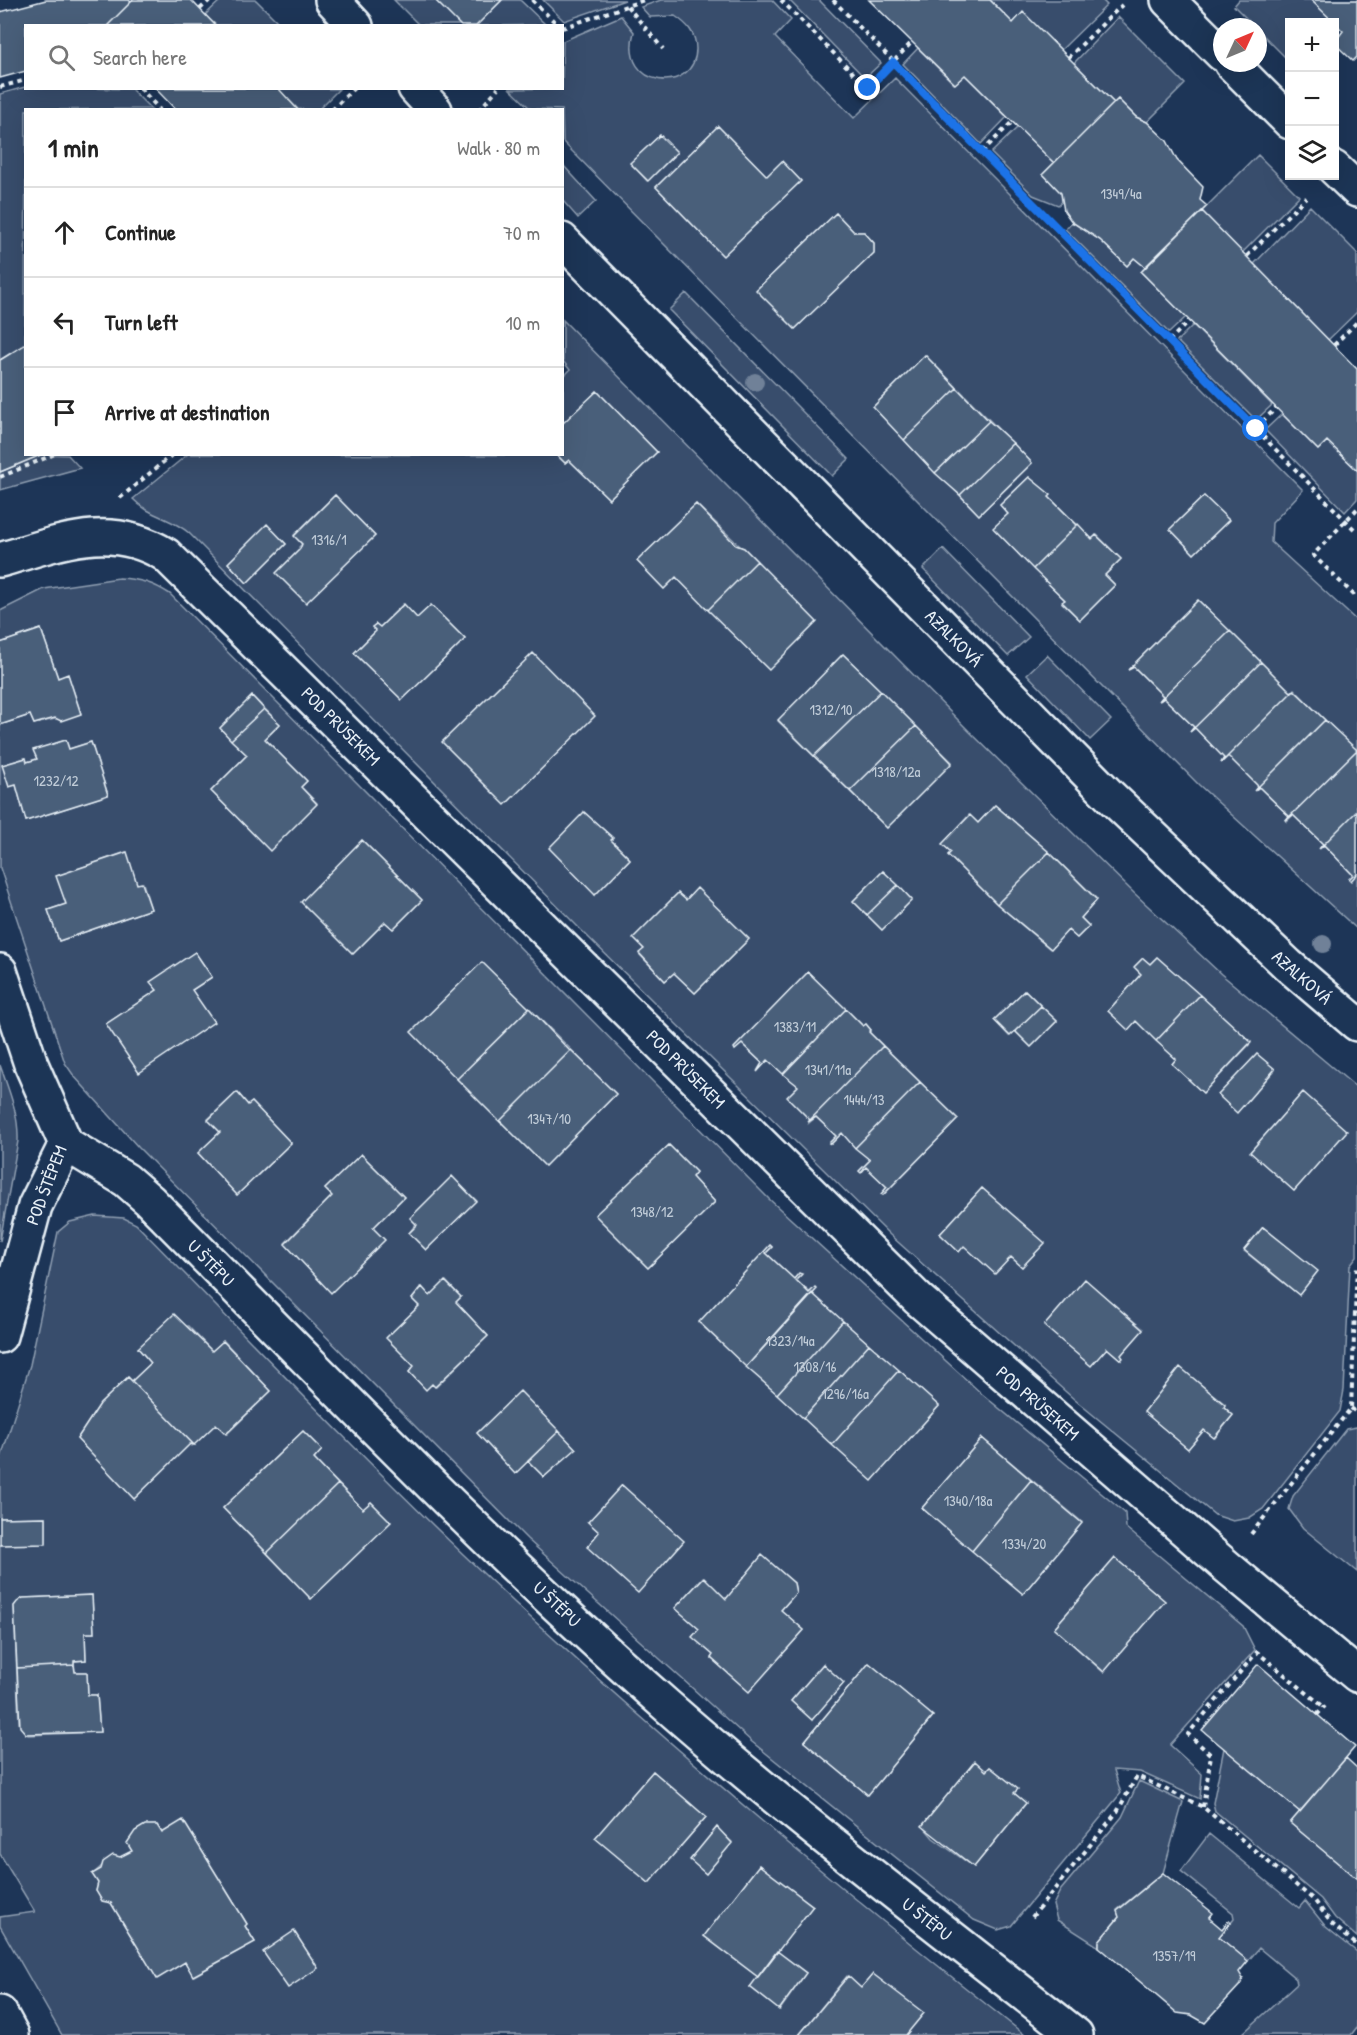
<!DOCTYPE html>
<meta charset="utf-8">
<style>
:root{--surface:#fff;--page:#f2f2f2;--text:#222;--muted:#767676;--line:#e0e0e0}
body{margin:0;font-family:"Patrick Hand",sans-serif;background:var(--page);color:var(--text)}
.controls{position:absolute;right:18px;top:18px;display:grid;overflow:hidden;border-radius:0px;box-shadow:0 6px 24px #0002}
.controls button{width:54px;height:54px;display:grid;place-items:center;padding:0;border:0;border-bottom:2px solid var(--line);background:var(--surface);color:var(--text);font:30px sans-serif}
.compass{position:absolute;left:1213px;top:18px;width:54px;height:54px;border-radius:50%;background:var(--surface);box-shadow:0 6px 24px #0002;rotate:46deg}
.stop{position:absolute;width:18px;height:18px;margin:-14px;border:4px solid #1a73e8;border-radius:50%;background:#fff}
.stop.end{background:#1a73e8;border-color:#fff;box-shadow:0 2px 6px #0008}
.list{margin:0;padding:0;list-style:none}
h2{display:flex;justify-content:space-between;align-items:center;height:78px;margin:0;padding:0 24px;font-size:26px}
h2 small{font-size:20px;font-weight:400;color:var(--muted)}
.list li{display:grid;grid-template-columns:39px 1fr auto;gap:18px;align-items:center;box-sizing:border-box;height:90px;padding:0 24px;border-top:2px solid var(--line)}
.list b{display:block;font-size:22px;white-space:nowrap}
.list em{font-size:20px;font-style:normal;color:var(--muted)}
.icon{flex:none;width:33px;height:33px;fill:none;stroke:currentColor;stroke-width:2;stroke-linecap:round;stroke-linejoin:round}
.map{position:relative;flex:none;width:1357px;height:2035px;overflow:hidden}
.search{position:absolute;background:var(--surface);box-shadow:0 6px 24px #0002;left:24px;top:24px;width:540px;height:66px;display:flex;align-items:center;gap:15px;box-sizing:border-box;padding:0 21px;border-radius:0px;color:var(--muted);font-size:22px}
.panel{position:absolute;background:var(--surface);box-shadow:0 6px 24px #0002;left:24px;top:108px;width:540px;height:348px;border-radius:0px}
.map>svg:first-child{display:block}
</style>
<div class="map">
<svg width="1357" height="2035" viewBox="0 0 1357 2035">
<rect width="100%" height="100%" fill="#1d3557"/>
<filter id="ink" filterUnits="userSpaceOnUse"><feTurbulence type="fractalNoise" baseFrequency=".0167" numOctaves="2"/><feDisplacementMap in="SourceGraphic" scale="12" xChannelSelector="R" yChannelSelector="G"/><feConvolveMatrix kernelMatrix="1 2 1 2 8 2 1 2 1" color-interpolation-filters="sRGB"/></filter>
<g filter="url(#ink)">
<path fill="#374d6c" stroke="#909fb2" stroke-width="1.5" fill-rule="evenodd" d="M221,0h35l25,25h-65l-11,-10z
M394,0h41l26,25h-42z
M502,0h18l26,25 -70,1z
M543,0h82l-61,21z
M661,0h111l19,20 -16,17 79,81 41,-40 408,412 -31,33 -1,19 86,79v127l-2,2 -61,-61 -3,3 -93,-92 -70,70 6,-3 29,29 -3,5 4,-3 30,29 -4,5 5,-4 29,30 -3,5 8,-7 29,30 -3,5 4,-4 30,29 -3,6 7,-7 30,29 -3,5 4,-4 29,30 -3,5 7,-6v55l-158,-144 -636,-643 -1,-32 -31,-1 -21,-20 52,-1 1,-47 58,-25 13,16c-16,58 62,63 62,17 0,-16 -9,-25 -21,-33l-25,1 -9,-10zM718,126l49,50 15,-14 19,19 -79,74 -66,-68zM660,135l17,18 -30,28 -16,-18zM836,213l18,19h10l10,11v10l-79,76 -38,-40zM925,355l107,108 -53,52 -106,-108zM1029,477l21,18 -1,2 43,42 5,-4 24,24 -16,16 10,10 -35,35 -18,-17 3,-3 -71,-71 14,-15 -8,-9zM1204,496l24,25 -34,33 -24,-25z
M789,0h30l62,63 -16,15z
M990,0h112l5,5 -46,45 -38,-37 -10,10z
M1239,0h72l23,22h-44l-1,39 -55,-55z
M1118,17l67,67 -38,38 -11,-5 -18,-18 -4,4 -40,-40z
M918,48l36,36 11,-9 42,42 -26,27 -78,-80z
M25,87l106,2 20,20 -125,1 -1,234 -25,16v-266z
M278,89h61l-21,21 -20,-1z
M1018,127l36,36 -11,11 18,19 1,9 -4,3 -25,-10 -42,-42z
M1258,155l41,41 -57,57 -40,-42z
M563,165l33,36 -18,17 -15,-17z
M1310,206l47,47v59l-29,28 -74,-76z
M1072,222l28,18 27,26 7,-8 11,9 -4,5 45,45 -17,16 -104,-104z
M686,293l163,166 -17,17 -163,-166z
M563,320l405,410 166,163 87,81 136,114v168l-7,9 -6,125 -4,21 -77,98 -14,9 -16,3 -18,-6 -140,-115 -185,-165 -308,-304 -393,-398c-17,-15 -40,-17 -56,-34l55,-45 368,1 9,8 4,-3 40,39 48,-47 -60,-61 -34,33v-47l7,-7 -7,-9zM335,495l40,41 -69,66 -7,-55 3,-3 -8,-9zM696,504l47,45 25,120 -92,-92 -12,12 -27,-28zM267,525l19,19 -39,39 -19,-20zM403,604l14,14 14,-13 34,34 -63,61 -48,-47 22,-22 -4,-4 4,-3 4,3zM843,654l109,108 -65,66 -109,-107zM995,805l54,47 48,47 -16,19 8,8 -12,12 -9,-8 -18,19 -53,-45 -49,-49 3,-3 -8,-8 26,-29 9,8zM584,812l29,26 -2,2 19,19 -35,36zM883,871l29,29 -30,30 -29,-29zM697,889l52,50 -54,54 -21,-20 -9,8 -26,-27 5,-5 -10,-11 44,-45 8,7zM1157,957l94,86 -48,50 -31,-29 4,-5 -40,-38 -8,8 -20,-18 33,-37 -6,-8 8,-8 7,6zM808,972l55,54 3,-2 5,6 -2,2 89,87 -75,76 4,-8 -21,-20 -7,5 11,-12 -28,-27 -11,11 5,-8 -20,-19 -7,6 1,-3 -22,-23 10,-11 -30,-26 -11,11 5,-8 -20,-19 -8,5zM1025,990l32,31 -26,26 -16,-16 -6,5 -15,-16zM1257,1054l18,16 -38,42 -18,-17zM1302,1093l44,38 -52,60 -43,-40zM982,1188l62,55 -22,24 -11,-10 -47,-11 -6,5 -18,-17zM1263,1227l54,44 -18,24 -55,-44zM1085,1280l58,49 -22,26v5l-14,-12zM1180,1368l45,36 -1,3 9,8 -18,23 -11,-8 -16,19 -43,-37z
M1193,325l79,80 -16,15 -79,-79z
M1282,414l36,36 9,-9 30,29v29l-12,13 -80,-82z
M43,454l25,1 12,13 -80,22v-18z
M943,549l86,88 -21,19 -85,-87z
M119,578c21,1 34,5 51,16l599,605 213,195 143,119 1,15 117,98 12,24 -85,95 32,29 -2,25 -60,-27 -26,-2 7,23 -110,133 -13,4 -24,-10 -222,-178 -225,-203 -388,-391 -65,-72 -9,-13 -65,-195v-143l30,-10 4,9 47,-11 -13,-38 -10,3 -17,-49 -41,14v-32l44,-22zM252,696l28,28 -15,15 42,42 -6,6 16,16 -47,47 -59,-59 36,-36 -27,-27zM66,740l3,9 22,-7 17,53 -82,26 -10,-36 -13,-20 22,-7 2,4 10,-3 -3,-8zM362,840l60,60 -29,29 -8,-7 -32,32 -51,-52zM126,852l11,32 6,-1 8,26 -92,32 -11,-31 18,-6 -9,-28zM195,952l17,25 -20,13 -86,34 51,-34 -6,-8zM529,1008l87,86 -71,72 -45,-45zM237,1092l11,13 4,-3 39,41 -54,52 -39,-42 22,-21 -12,-13zM669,1145l27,27 -4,5 23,25 -67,66 -52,-53zM361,1154l43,43 -31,31 -42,64 -46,-49 47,-47 -7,-7zM452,1177l24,23 -50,50 -17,-17zM770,1245l2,2 -6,6 28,26 5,-6 2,2 -5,5 143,126 -67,74 -173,-157zM446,1281l15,16 -5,5 32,34 -52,51 -4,-3 -6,5 -17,-17 5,-6 -27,-29 32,-31 -7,-7 9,-12 9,9zM520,1392l55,56 -31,29 -16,-16 -13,12 -38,-40zM982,1438l100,84 -59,72 -101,-86zM588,1522l96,19 -96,6 11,-15zM762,1556l32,27 2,10 -15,17 23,20 -55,61 -38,-33 2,-3 -14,-26 -23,-21 27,-31 23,22zM1115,1558l50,43 -62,71 -49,-44zM869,1663l64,53 -65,79 -64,-53zM823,1664l-11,56 -21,-19zM975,1762l11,9 4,-4 27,22 -3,4 12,10 -52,64 -41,-29 -10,-12z
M1047,655l64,65 -21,20 -63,-66z
M0,1065c9,26 19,49 18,76l-18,100z
M95,1216l29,2 12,6c109,111 216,224 328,331 178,170 368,328 561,480h-119l-33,-61 -12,14 -14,-12 -48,59h-531l-1,-2 -4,2h-201l-62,-109v-9l35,-5 -35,-58v-309l46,-2v-26l-46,1v-57l30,-96 28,-133 12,-10zM188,1326l24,25 12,-10 47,50 -44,43 -11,-10 -24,22 -2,-2 -56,55 -57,-60 23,-35 28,-27 4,4 19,-18 -13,-15zM303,1431l19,19 -8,9 49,50 8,-7 19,20 -79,77 -88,-91zM92,1595l2,38h-9l1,27 -12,1 1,11h12l1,23h9l3,37 -72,3 -9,-11 -5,-118 9,-8zM653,1771l53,46 -57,66 -53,-45zM183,1821l64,103 -2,2 10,16 -61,34 -9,-14 -28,16 -46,-75 -15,-12 2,-8 -5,-9 20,-18 7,1 12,-6 -4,-8c8,-13 13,-18 29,-18l5,8zM717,1828l15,14 -26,32 -15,-14zM759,1865l54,41 -36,45 29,22 -26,37 -30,-23 8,-10 -54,-41z
M1357,1427v145l-54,-44 -14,-19 4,-13 53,-67z
M1224,1748l76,64 -10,11 67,56v58l-22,-19 -14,-19 -106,-88 -2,-8z
M1139,1781l44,21 -20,71 -46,37 2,7 -20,24v6l-42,-27 -4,-15 7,-14 62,-74z
M1209,1834l90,74 6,-7 21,26 31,25v75l-6,8h-110l56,-51 -1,-5 -37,-31 -11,13 -29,-24 15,-19 -1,-5 -52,-42z"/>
<path fill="#495e7a" stroke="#e8f1f8" stroke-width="1.5" d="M46,0h83l2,2 -24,24h-81v45l-26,7v-66z
M133,0h58l25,26h-109z
M435,0h67l-26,26h-15z
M869,0h121l23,23 10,-11 91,91 -60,60 -89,-88 -10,9z
M1311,0h46v57l-4,4 -19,-18 9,-12z
M155,88h123l20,22h-122z
M1118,99l18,18 11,5 20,19 10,19 26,27 -3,13 7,6 -62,61 -11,-9 -7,8 -27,-26 -28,-18 -8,-11 -3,-18 -18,-19z
M718,126l49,50 15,-15 19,20 -78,75 -67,-69z
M660,135l17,17 -29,29 -18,-18z
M1202,211l155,158v101l-30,-29 -9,9 -177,-178z
M836,213l18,19h10l10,11v10l-79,76 -39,-39z
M26,344v110h17l-43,18v-112z
M925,355l32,33 -53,52 -31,-33z
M957,388l32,33 -54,52 -31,-33z
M597,391l60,61 -48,47 -40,-39 -4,3 -9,-9h6v-30z
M989,421l24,22 -53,52 -25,-22z
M1013,443l19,20 -53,52 -19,-20z
M1029,477l22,18 -2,2 28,28 -44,44 -40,-41 15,-14 -8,-9z
M335,495l40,41 -69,67 -30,-30 24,-24 2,-5 -8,-8z
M1204,496l25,24 -35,34 -24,-25z
M696,504l40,41 8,3 13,13 -49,49 -32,-33 -12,12 -27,-28z
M267,524l19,20 -39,39 -19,-20z
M1078,524l14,15 4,-4 25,24 -16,16 10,10 -35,35 -18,-18 3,-2 -32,-31z
M757,561l60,61 -48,48 -61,-60z
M1198,600l32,31 -71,70 4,-5 -29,-29 -6,3z
M404,604l13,14 14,-13 34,34 -63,61 -48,-47 22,-22 -4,-4 4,-3 4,3z
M41,629l17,49 10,-4 13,40 -20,7 -6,-3 -21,6 -4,-9 -30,10v-82z
M1230,631l31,31 -71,70 4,-5 -30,-29 -5,3z
M533,653l62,63 -90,89 -63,-63z
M843,654l38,37 -67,65 -36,-36z
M1261,662l30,30 3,-2 -73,73 3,-5 -29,-30 -5,4z
M1294,690l31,30 -71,71 4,-5 -30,-30 -7,7z
M881,691l35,35 -66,65 -36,-35z
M252,696l12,13 -33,31 -11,-12z
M264,709l16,15 -15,15 42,42 -6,6 16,17 -47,47 -59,-60 36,-36 -16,-15z
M1325,720l32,30 -72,71 4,-5 -30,-29 -5,4z
M916,726l36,37 -65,65 -37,-37z
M66,740l3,9 22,-7 17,53 -82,26 -10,-36 -7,2 -7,-22 24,-7 1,4 10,-3 -4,-9z
M1357,750v61l-38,38 4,-5 -30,-29 -8,6z
M995,805l54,47 -52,52 -49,-49 3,-3 -9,-8 28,-29 8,8z
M1357,811v63l-6,7 -2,-2 4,-4 -29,-30 -5,4z
M584,812l29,26 -2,2 19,19 -35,36 -46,-47z
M362,840l60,60 -29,29 -8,-7 -32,32 -52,-52z
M127,852l10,32 5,-1 9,26 -92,32 -11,-31 18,-6 -10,-28z
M1049,852l48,48 -16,18 8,8 -12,12 -9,-8 -17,19 -54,-45z
M883,871l15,14 -31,30 -14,-14z
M898,885l14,15 -30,30 -15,-15z
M697,888l52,51 -54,54 -21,-20 -9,8 -26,-28 5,-4 -11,-11 45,-45 8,7z
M195,952l17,25 -20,13 22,32 -75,51 -33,-49 51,-34 -7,-8z
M1157,957l43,38 -44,46 -20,-20 -8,9 -20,-19 33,-37 -7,-7 9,-9 7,6z
M482,962l47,46 -72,71 -46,-47z
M808,972l38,37 -63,65 -15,-14 -11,12 5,-9 -20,-19 -7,6 -1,-2z
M1025,990l16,16 -31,30 -16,-16z
M1200,995l51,47 -48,51 -31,-29 4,-5 -20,-18z
M1041,1006l16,15 -26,26 -16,-16z
M529,1008l41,43 -70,70 2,3 -45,-45z
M846,1009l17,17 3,-2 5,6 -2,2 14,14 -73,74 -23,-23 11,-11 -15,-12z
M883,1046l37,36 -65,66 -13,-15 -11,11 -2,-1 7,-7 -20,-19 -8,5z
M571,1050l45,44 -71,72 -45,-45z
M1257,1054l18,15 -38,44 -19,-18z
M920,1082l38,37 -75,76 -2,-1 6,-7 -21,-20 -5,6 -2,-2 11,-11 -15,-12z
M237,1092l11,13 4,-3 39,41 -54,52 -39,-42 22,-21 -12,-12z
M1303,1092l44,39 -53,60 -44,-39z
M669,1145l27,27 -4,5 23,25 -67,66 -53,-53z
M361,1154l43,43 -31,31 12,12 -54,53 -46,-49 47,-48 -7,-7z
M452,1176l24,25 -50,49 -17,-17 8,-8 -7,-7z
M982,1188l63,55 -23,24 -11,-10 -16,17 -31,-28 -5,6 -19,-18z
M1263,1227l55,44 -19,24 -55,-45z
M770,1245l2,2 -6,6 28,26 5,-6 3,1 -6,6 13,13 6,-6 2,2 -71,78 -47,-45z
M1085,1279l58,51 -22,25 2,3 -2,2 -14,-12 -16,18 -47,-40z
M445,1281l16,16 -5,5 32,34 -53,51 -3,-3 -6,6 -17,-18 5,-6 -28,-28 33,-32 -7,-7 10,-12 8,9z
M812,1293l31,28 -66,73 -31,-27z
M174,1314l38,37 11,-10 48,50 -45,43 -10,-10 -22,21 -62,-64 19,-18 -13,-15z
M843,1321l26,23 -66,74 -26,-24z
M869,1344l30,26 -67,75 -29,-27z
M1180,1367l45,38 -1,2 9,8 -19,23 -10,-8 -16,19 -44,-37z
M899,1370l40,36 -67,75 -40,-36z
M128,1377l66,68 -4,-1 -56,55 -57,-60 23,-35z
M520,1391l39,40 -44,43 -38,-41z
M303,1431l19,19 -8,9 24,25 -71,69 -44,-45z
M559,1431l17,18 -32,28 -16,-16z
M982,1438l49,42 -59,71 -50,-43z
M1031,1480l51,43 -59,71 -51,-43z
M338,1484l25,25 8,-7 20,20 -80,77 -44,-46z
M622,1485l62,56 -46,52 -51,-46 12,-15 -11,-10z
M46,1517v27l-46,1v-27z
M762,1555l32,28 2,10 -15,17 23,20 -55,62 -38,-34 2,-3 -21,-18 7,-8 -24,-21 29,-31 22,22z
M1115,1558l50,43 -61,71 -50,-44z
M92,1595l2,38h-9l1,27 -12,1v4l-57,3 -3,-62 3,-4 6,-4z
M869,1663l64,53 -65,79 -64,-53z
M823,1664l21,19 -32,37 -21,-19z
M1258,1664l97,83 -55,65 -98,-82z
M74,1665l1,7h12l1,23h9l3,37 -74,2 -6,-7 -3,-59z
M1346,1758l11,10v111l-67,-56z
M975,1761l11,10 4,-4 28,22 -4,4 12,10 -52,64 -52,-41z
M653,1771l53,46 -57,66 -54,-45z
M183,1820l64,104 -2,2 10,16 -62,34 -8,-14 -28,17 -46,-76 -9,-2 -6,-10 2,-8 -6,-9 9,-5 2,-7 10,-7 7,2 12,-6 -5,-8 8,-12 10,-6h12l5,8z
M717,1827l15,16 -26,31 -16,-14z
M759,1865l54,41 -55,71 -54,-41z
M1163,1873l50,40 -4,5 13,11 7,-9 2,2 -12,15 29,24 -9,11 4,7 -3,6 -35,38 -14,-8 -14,-2 -78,-66v-6l20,-24 -2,-6z
M294,1931l24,37 -30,20 -25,-36z
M777,1951l29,22 -27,37 -29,-23z
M873,1974l51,39 -18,22h-107l49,-59 13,12z"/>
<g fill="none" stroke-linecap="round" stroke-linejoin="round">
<g stroke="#e8f1f8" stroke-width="38">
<path id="minor" d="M332,0l24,26
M1168,0l54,54
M1231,63l59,59
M415,88l20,22
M1334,168l23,22
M562,240l549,557 177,168 69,59
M0,560c59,-17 109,-40 166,-5l752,744 308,267 131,109
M0,971l31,93 35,80
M66,1144l60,36 23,20c170,171 336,346 517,505 132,116 272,221 410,330
M0,1336l35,-130 31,-62
M0,2013l12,22"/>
</g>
<path stroke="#e8f1f8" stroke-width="4" stroke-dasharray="4.5 4.5" stroke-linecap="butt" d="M532,0l27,26
M781,0l87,88 44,-46
M833,0l524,532
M627,6l36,43
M200,9l10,-9
M562,28l82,-28
M1068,58l54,-53
M0,87l26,-7
M140,88l20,22
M332,110l22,-22
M479,110l19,-22
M982,152l30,-30
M1247,256l59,-59
M1169,341l20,-20
M1334,345l23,-23
M1256,428l20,-20
M0,477l55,-23
M120,498l53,-44
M1357,509l-44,46 44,43
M1351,1408l6,5
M1251,1534l100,-126 6,-143
M1317,1715l8,-9
M1203,1807l8,-52 -23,-21 69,-82 67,55
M1032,1917l85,-105 20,-36 66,31 112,94 17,23 25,21"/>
<use href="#minor" stroke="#1d3557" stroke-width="33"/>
</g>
<g fill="#708198">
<circle cx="755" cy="382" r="9"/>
<circle cx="1323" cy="944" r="9"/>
</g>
</g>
<g fill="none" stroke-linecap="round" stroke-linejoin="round" filter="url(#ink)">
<path stroke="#1a73e8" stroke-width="8" d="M868,88l25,-26 363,367"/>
</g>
<g text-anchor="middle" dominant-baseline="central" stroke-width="4.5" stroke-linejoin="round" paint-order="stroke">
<g font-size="15" fill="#c0ccd8">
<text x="1121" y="193">1349/4a</text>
<text x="329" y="539">1316/1</text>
<text x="831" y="709">1312/10</text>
<text x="896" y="771">1318/12a</text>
<text x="56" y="780">1232/12</text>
<text x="795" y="1026">1383/11</text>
<text x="828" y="1069">1341/11a</text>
<text x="864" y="1099">1444/13</text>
<text x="549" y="1118">1347/10</text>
<text x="652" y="1211">1348/12</text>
<text x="790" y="1340">1323/14a</text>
<text x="815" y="1366">1308/16</text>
<text x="845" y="1393">1296/16a</text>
<text x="968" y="1500">1340/18a</text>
<text x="1024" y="1543">1334/20</text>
<text x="1174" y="1955">1357/19</text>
</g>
<g font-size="18" fill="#e8f1f8" stroke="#1d3557">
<text transform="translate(954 638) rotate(45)">AZALKOVÁ</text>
<text transform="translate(341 726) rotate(45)">POD PRŮSEKEM</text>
<text transform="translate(1302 977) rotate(41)">AZALKOVÁ</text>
<text transform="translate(686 1069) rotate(45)">POD PRŮSEKEM</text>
<text transform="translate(46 1185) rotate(-69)">POD ŠTĚPEM</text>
<text transform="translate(211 1263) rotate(45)">U ŠTĚPU</text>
<text transform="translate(1038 1403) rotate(41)">POD PRŮSEKEM</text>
<text transform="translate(557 1604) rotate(43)">U ŠTĚPU</text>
<text transform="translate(927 1919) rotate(38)">U ŠTĚPU</text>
</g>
</g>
</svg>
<div class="controls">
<button>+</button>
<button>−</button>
<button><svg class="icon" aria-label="layers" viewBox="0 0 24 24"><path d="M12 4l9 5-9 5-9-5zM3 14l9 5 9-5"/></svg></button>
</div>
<svg class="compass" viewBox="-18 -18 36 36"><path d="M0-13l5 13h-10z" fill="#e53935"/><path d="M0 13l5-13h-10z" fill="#767676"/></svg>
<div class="stop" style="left:1256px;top:429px"></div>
<div class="stop end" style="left:868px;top:88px"></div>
<div class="search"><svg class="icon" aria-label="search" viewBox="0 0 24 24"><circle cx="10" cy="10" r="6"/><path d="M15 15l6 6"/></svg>Search here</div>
<section class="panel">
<h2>1 min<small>Walk · 80 m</small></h2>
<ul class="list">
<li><svg class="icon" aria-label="ahead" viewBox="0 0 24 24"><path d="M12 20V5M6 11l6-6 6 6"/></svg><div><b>Continue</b></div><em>70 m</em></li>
<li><svg class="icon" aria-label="left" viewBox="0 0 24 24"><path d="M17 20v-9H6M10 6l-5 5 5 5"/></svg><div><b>Turn left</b></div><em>10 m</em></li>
<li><svg class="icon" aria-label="arrive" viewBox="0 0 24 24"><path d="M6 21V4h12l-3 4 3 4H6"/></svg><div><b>Arrive at destination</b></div></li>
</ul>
</section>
</div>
